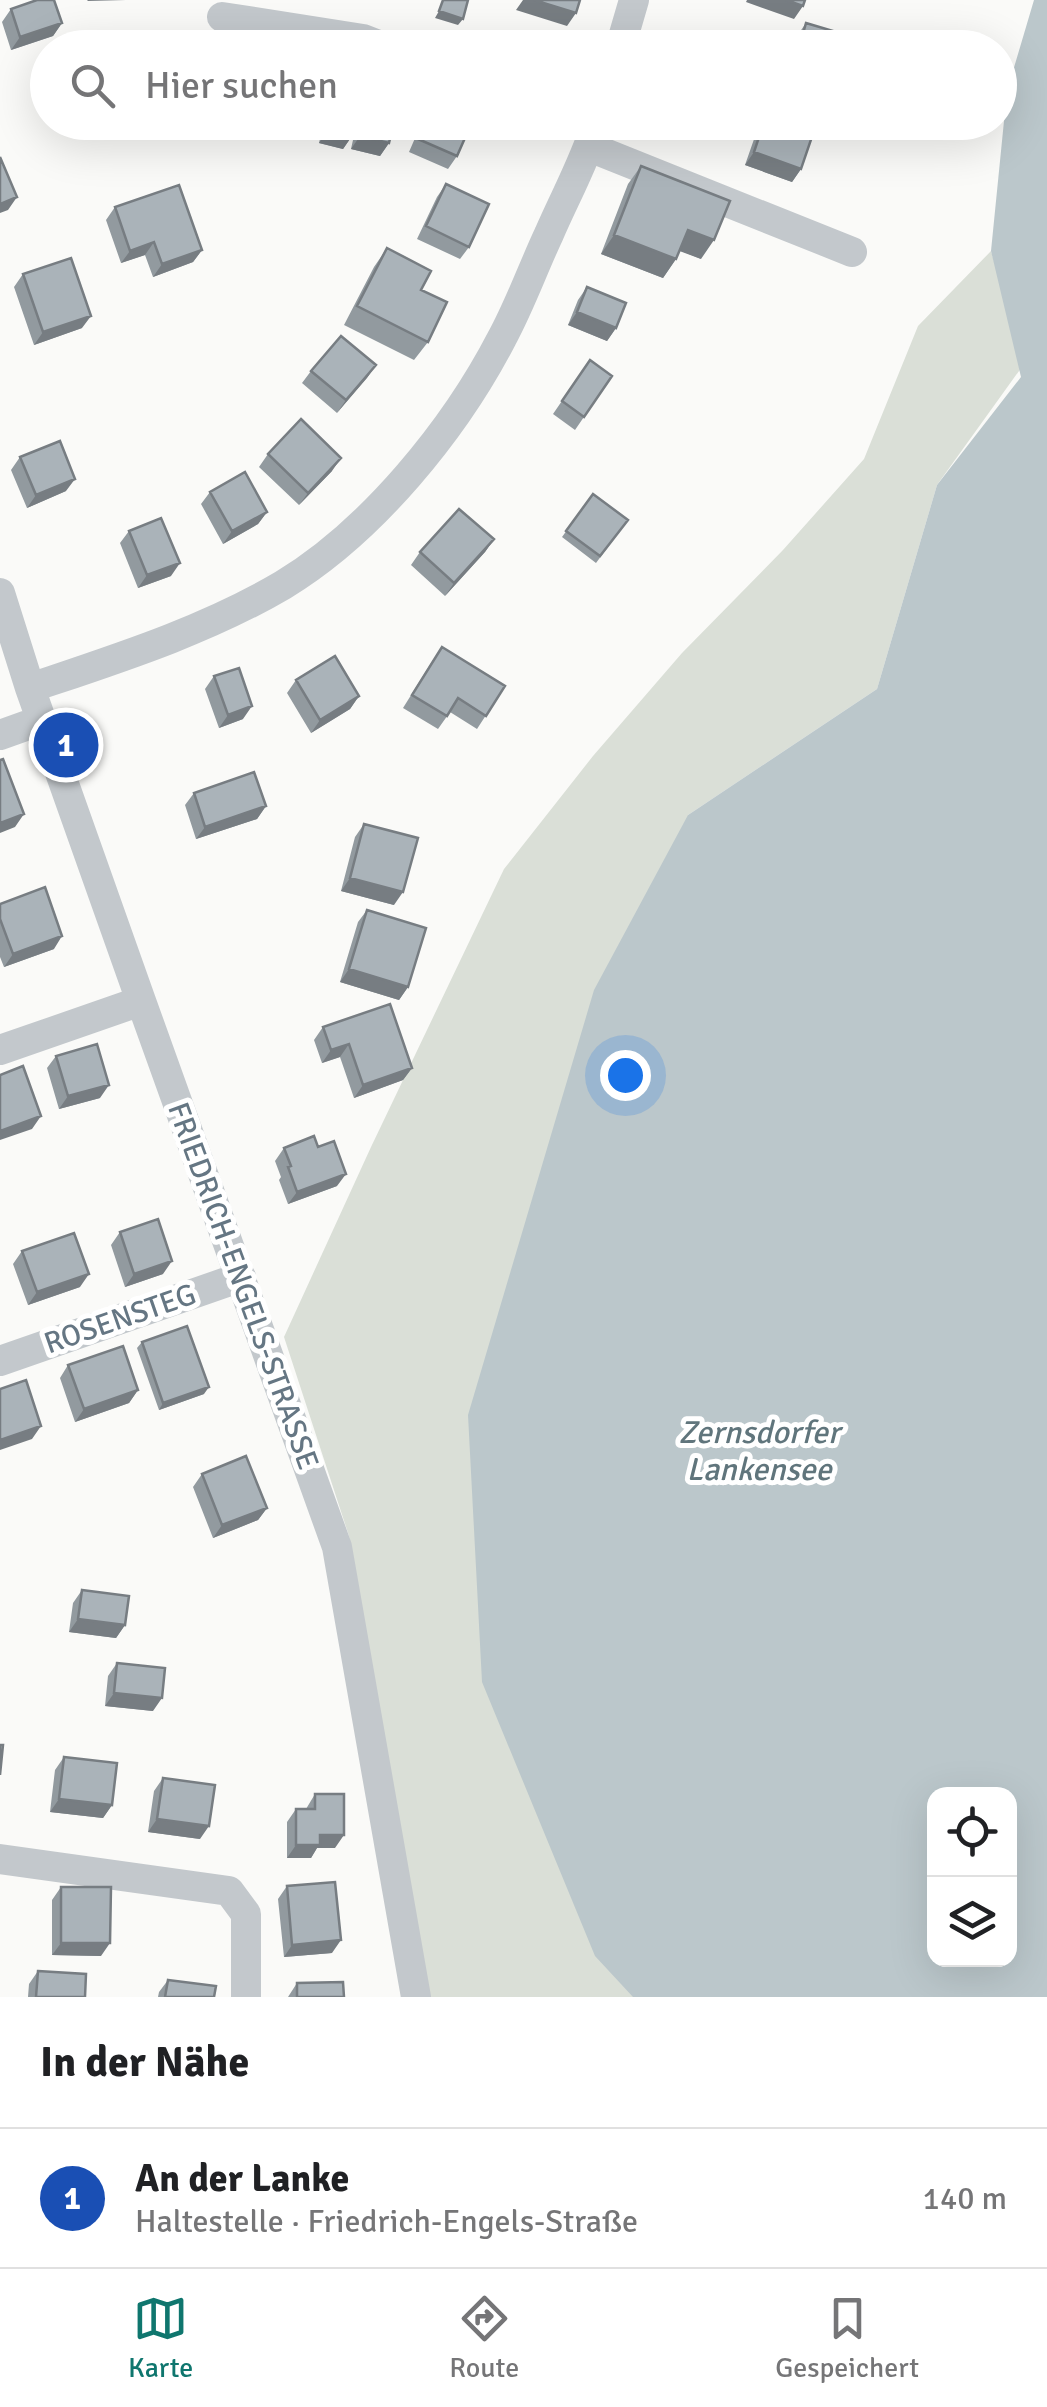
<!DOCTYPE html>
<html lang="de">
<meta charset="utf-8">
<style>
:root{--surface:#fff;--page:#f6f6f6;--text:#202124;--muted:#757577;--line:#e0e0e0;--accent:#0f766e}
body{margin:0;font-family:Signika,sans-serif;background:var(--page);color:var(--text)}
.controls{position:absolute;right:30px;bottom:30px;display:grid;overflow:hidden;border-radius:20px;box-shadow:0 10px 40px #0002}
.controls button{width:90px;height:90px;display:grid;place-items:center;padding:0;border:0;border-bottom:2px solid var(--line);background:var(--surface);color:var(--text);font:50px sans-serif}
.you{position:absolute;left:625px;top:1075px;width:35px;height:35px;margin:-25px;border:8px solid #fff;border-radius:50%;background:#1a73e8;box-shadow:0 0 0 15px #1a73e833}
.badge{display:grid;place-items:center;width:65px;height:65px;border-radius:50%;background:var(--accent);color:#fff;font-size:32px;font-weight:700}
.pin{position:absolute;translate:-50% -50%;border:5px solid #fff;box-shadow:0 2px 10px #0006}
.list{margin:0;padding:0;list-style:none}
h2{display:flex;justify-content:space-between;align-items:center;height:130px;margin:0;padding:0 40px;font-size:42px}
h2 small{font-size:32px;font-weight:400;color:var(--muted)}
.list li{display:grid;grid-template-columns:65px 1fr auto;gap:30px;align-items:center;box-sizing:border-box;height:140px;padding:0 40px;border-top:2px solid var(--line)}
.list b{display:block;font-size:38px;white-space:nowrap}
.list p{margin:0;font-size:32px;white-space:nowrap;color:var(--muted)}
.list em{font-size:32px;font-style:normal;color:var(--muted)}
.icon{flex:none;width:55px;height:55px;fill:none;stroke:currentColor;stroke-width:2;stroke-linecap:round;stroke-linejoin:round}
.map{position:relative;flex:none;width:1047px;height:1997px;overflow:hidden}
.search{position:absolute;background:var(--surface);box-shadow:0 10px 40px #0002;left:30px;right:30px;top:30px;height:110px;display:flex;align-items:center;gap:25px;box-sizing:border-box;padding:0 35px;border-radius:55px;color:var(--muted);font-size:38px}
.sheet{height:270px;background:var(--surface)}
nav{display:flex;justify-content:space-around;align-items:center;box-sizing:border-box;height:140px;border-top:2px solid var(--line);background:var(--surface);font-size:28px;color:var(--muted)}
nav a{display:grid;justify-items:center;gap:5px}
nav .on{color:var(--accent)}
.map>svg:first-child{display:block}
</style>
<div class="map">
<svg width="1047" height="1997" viewBox="0 0 1047 1997">
<rect width="100%" height="100%" fill="#fafaf8"/>
<path fill="#dadfd7" d="M991,251l33,113 -87,121 -60,204 -189,126 -53,1182h-206l-80,-461 -65,-199 87,-190 133,-278 89,-113 89,-103 101,-103 81,-91 54,-133z"/>
<path fill="#bbc7cb" fill-rule="evenodd" d="M1034,0h13v1997h-414l-38,-41 -113,-274 -14,-267 126,-425 94,-175 189,-126 60,-204 84,-108 -30,-126 16,-160zM934,1794h76v166h-76z"/>
<g fill="none" stroke-linecap="round" stroke-linejoin="round">
<path stroke="#c3c8cc" stroke-width="30" d="M222,17l141,22 23,9
M620,48l14,-48
M590,127l5,2 2,21 255,102
M0,593l30,95 111,313 196,546 79,450
M30,688c86,-29 175,-57 253,-103 89,-54 172,-156 219,-247 18,-33 31,-70 47,-104 16,-37 36,-73 48,-112
M0,735l42,-15
M0,1050l141,-49
M0,1361l241,-84
M0,1859l229,32 17,23v83"/>
</g>
<path fill="#929a9f" d="M11,9l51,14 -9,13 -42,14 -9,-28z
M806,23l40,25h-52l3,-12z
M324,122h32l-4,14 -9,13 -24,-6z
M357,122h37l-5,21 -9,13 -29,-7z
M422,122h50l-15,34 -9,13 -39,-17z
M760,122h57l-16,47 -9,13 -47,-17z
M641,166l60,93 -22,-9 -3,9 -13,19 -62,-24 27,-70z
M446,184l23,63 -9,12 -43,-20 20,-42z
M115,207l87,43 -9,12 -40,15 -8,-22 -24,8 -15,-43z
M387,248l34,42 7,52 -14,18 -70,-35 30,-58z
M23,274l59,54 -48,17 -20,-58z
M587,287l29,41 -9,13 -39,-16 10,-25z
M590,360l22,16 -37,54 -22,-16z
M376,365l-39,48 -35,-30 9,-12z
M268,454l64,17 -33,34 -40,-38z
M20,457l46,34 -39,17 -16,-38z
M210,492l57,20 -9,12 -35,20 -22,-40z
M593,494l35,26 -32,43 -34,-26z
M129,531l42,45 -33,12 -18,-45z
M494,539l-9,13 -40,44 -34,-31 9,-13z
M433,660l72,26 -28,43 -27,-17 -12,17 -35,-21z
M214,676l29,43 -24,9 -14,-39z
M296,680l63,16 -9,13 -39,24 -24,-40z
M194,793l72,13 -9,13 -61,20 -11,-34z
M364,824l30,81 -53,-14 14,-54z
M0,904l54,45 -50,18 -4,-10z
M367,910l41,77 -9,13 -59,-18 18,-60z
M323,1027l89,41 -9,12 -49,18 -14,-41 -18,6 -8,-23z
M56,1056l44,42 -41,11 -12,-41z
M318,1147l19,39 -49,18 -9,-24 2,-3 -6,-16 9,-13z
M120,1232l43,42 -38,13 -14,-42z
M22,1251l58,36 -52,18 -15,-41z
M142,1342l62,52 -45,16 -22,-62z
M68,1365l70,25 -9,13 -54,19 -15,-44z
M202,1474l65,34 -9,12 -45,18 -20,-51z
M82,1590l43,35 -9,13 -47,-6 4,-29z
M117,1663l36,48 -48,-5 3,-30z
M64,1757l48,48 -9,13 -53,-6 5,-42z
M163,1778l37,61 -52,-7 6,-41z
M315,1794l20,54h-18l-6,10h-24v-36l9,-13h10z
M287,1886l45,67 -48,4 -6,-58z
M61,1887l40,69 -49,-1v-55z
M38,1971l47,26h-57l1,-13z
M168,1980l46,17h-56l1,-5z
M297,1983l47,14h-56z"/>
<path fill="#777d82" d="M88,0h38l-39,1z
M523,0h11l42,13 -9,13 -51,-16z
M747,0h39l17,6 -9,13 -48,-17z
M439,11l24,8 -5,6 -23,-7z
M62,23l-9,13 -42,14 9,-13z
M328,130l24,6 -9,13 -24,-6z
M360,136l29,7 -9,13 -29,-7z
M754,152l47,17 -9,13 -47,-17z
M17,197l-9,13 -8,3v-9z
M688,230l26,10 -13,19 -27,-10z
M614,235l62,24 -13,19 -62,-24z
M154,242l-9,13 -24,8 9,-12z
M202,250l-9,12 -40,15 9,-13z
M577,312l39,16 -9,13 -39,-16z
M91,316l-9,12 -48,17 9,-13z
M376,365l-9,13 -30,35 9,-13z
M341,458l-9,13 -33,34 9,-12z
M75,479l-9,12 -39,17 9,-13z
M267,512l-9,12 -35,20 9,-13z
M494,539l-9,13 -40,44 9,-13z
M180,563l-9,13 -33,12 9,-13z
M359,696l-9,13 -39,24 9,-13z
M252,706l-9,13 -24,9 9,-13z
M266,806l-9,13 -61,20 9,-12z
M24,814l-9,13 -15,6v-10z
M350,878l53,14 -9,13 -53,-14z
M62,936l-8,13 -50,18 9,-13z
M349,969l59,18 -9,13 -59,-18z
M349,1044l-9,13 -18,6 9,-13z
M412,1068l-9,12 -49,18 9,-13z
M109,1085l-9,13 -41,11 9,-13z
M41,1116l-9,13 -32,11v-9z
M346,1174l-9,12 -49,18 9,-12z
M172,1261l-9,13 -38,13 9,-13z
M89,1274l-9,13 -52,18 9,-13z
M209,1387l-5,7 -45,16 4,-7z
M138,1390l-9,13 -54,19 9,-13z
M41,1426l-9,13 -32,11v-10z
M267,1508l-9,12 -45,18 9,-13z
M78,1619l47,6 -9,13 -47,-6z
M114,1693l48,5 -9,13 -48,-5z
M59,1799l53,6 -9,13 -53,-6z
M157,1819l52,7 -9,13 -52,-7z
M320,1835h24l-9,13h-18l-6,10h-24l9,-13z
M341,1940l-9,13 -48,4 8,-12z
M61,1943h49l-9,13 -49,-1z"/>
<path fill="#aab3b9" stroke="#777d82" stroke-width="2.5" d="M37,0h17l8,23 -42,14 -9,-28z
M443,0h25l-5,19 -24,-8z
M534,0h46l-4,13z
M786,0h19l-2,6z
M806,23l44,13 -4,12h-47z
M156,38l52,4v6h-52z
M329,122h27l-4,14 -24,-6z
M363,122h31l-5,21 -29,-7z
M425,122h47l-15,34 -39,-17z
M764,122h53l-16,47 -47,-17z
M0,157l17,40 -17,7z
M641,166l89,35 -16,39 -26,-10 -12,29 -62,-24z
M446,184l43,20 -20,43 -43,-21z
M179,185l23,65 -40,14 -8,-22 -24,9 -15,-44z
M387,248l44,23 -10,19 26,12 -19,40 -71,-36z
M71,258l20,58 -48,16 -20,-58z
M587,287l39,16 -10,25 -39,-16z
M341,336l35,29 -30,35 -35,-29z
M590,360l22,16 -28,41 -22,-16z
M301,419l40,39 -33,35 -40,-39z
M60,441l15,38 -39,16 -16,-38z
M245,472l22,40 -35,19 -22,-39z
M593,494l35,26 -28,36 -34,-25z
M459,509l35,30 -40,44 -34,-31z
M161,518l19,45 -33,12 -18,-44z
M442,647l63,39 -19,30 -28,-18 -11,18 -35,-21z
M335,656l24,40 -39,24 -24,-40z
M239,668l13,38 -24,9 -14,-39z
M3,759l21,55 -24,9v-63z
M254,772l12,34 -61,21 -11,-34z
M364,824l54,14 -15,54 -53,-14z
M45,887l17,49 -49,18 -13,-35v-15z
M367,910l59,18 -18,59 -59,-18z
M390,1004l22,64 -49,17 -14,-41 -18,6 -8,-23z
M97,1044l12,41 -41,11 -12,-40z
M23,1066l18,50 -41,15v-56z
M314,1136l4,11 16,-6 12,33 -49,18 -9,-25 3,-1 -7,-18z
M158,1219l14,42 -38,13 -14,-42z
M74,1233l15,41 -52,18 -15,-41z
M187,1326l22,61 -46,16 -21,-61z
M123,1346l15,44 -54,19 -16,-44z
M26,1380l15,46 -41,14v-51z
M246,1456l21,52 -45,17 -20,-51z
M82,1590l47,6 -4,29 -47,-6z
M117,1663l48,5 -3,30 -48,-5z
M0,1745h3l-3,30z
M64,1757l53,6 -5,42 -53,-6z
M163,1778l52,7 -6,41 -52,-7z
M315,1794h29v41h-24v10h-24v-36h19z
M335,1882l6,58 -49,5 -5,-59z
M61,1887h50l-1,56h-49z
M38,1971l48,3 -1,23h-49z
M168,1980l48,6 -2,11h-49z
M343,1982l1,15h-47v-14z"/>
<g text-anchor="middle" dominant-baseline="central" stroke-width="10" stroke-linejoin="round" paint-order="stroke">
<g font-size="30" fill="#657683" stroke="#fff">
<text transform="translate(243 1286) rotate(70)">FRIEDRICH-ENGELS-STRASSE</text>
<text transform="translate(120 1319) rotate(-19)">ROSENSTEG</text>
</g>
<g font-size="32" font-style="italic" fill="#60757c" stroke="#fff">
<text x="759" y="1432">Zernsdorfer<tspan x="759" dy="37">Lankensee</tspan></text>
</g>
</g>
</svg>
<div class="controls">
<button><svg class="icon" aria-label="locate" viewBox="0 0 24 24"><circle cx="12" cy="12" r="6"/><path d="M12 2v4M12 18v4M2 12h4M18 12h4"/></svg></button>
<button><svg class="icon" aria-label="layers" viewBox="0 0 24 24"><path d="M12 4l9 5-9 5-9-5zM3 14l9 5 9-5"/></svg></button>
</div>
<div class="you"></div>
<div class="pin badge" style="left:66px;top:745px;background:#1a4fb4">1</div>
<div class="search"><svg class="icon" aria-label="search" viewBox="0 0 24 24"><circle cx="10" cy="10" r="6"/><path d="M15 15l6 6"/></svg>Hier suchen</div>
</div>
<section class="sheet">
<h2>In der Nähe<small></small></h2>
<ul class="list">
<li><span class="badge" style="background:#1a4fb4">1</span><div><b>An der Lanke</b><p>Haltestelle · Friedrich-Engels-Straße</p></div><em>140 m</em></li>
</ul>
</section>
<nav>
<a class="on"><svg class="icon" aria-label="map" viewBox="0 0 24 24"><path d="M3 6l6-2 6 2 6-2v14l-6 2-6-2-6 2zM9 4v14M15 6v14"/></svg>Karte</a>
<a><svg class="icon" aria-label="directions" viewBox="0 0 24 24"><path d="M12 3l9 9-9 9-9-9zM9 14v-3h6M13 9l2 2-2 2"/></svg>Route</a>
<a><svg class="icon" aria-label="saved" viewBox="0 0 24 24"><path d="M7 4h10v16l-5-4-5 4z"/></svg>Gespeichert</a>
</nav>
